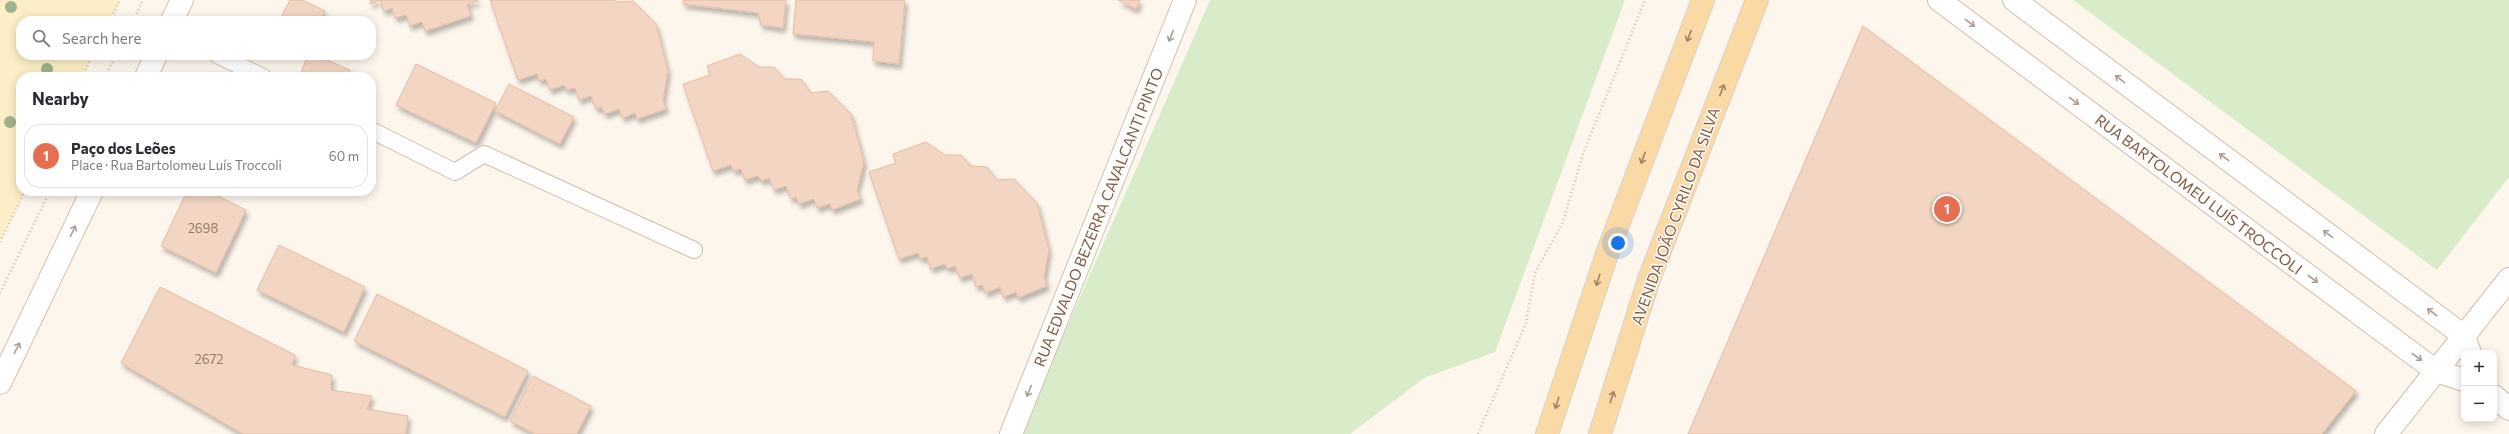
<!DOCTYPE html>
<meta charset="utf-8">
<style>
:root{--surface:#fff;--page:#f7f7f7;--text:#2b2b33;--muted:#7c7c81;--line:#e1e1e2;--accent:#e76f51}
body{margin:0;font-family:Commissioner,sans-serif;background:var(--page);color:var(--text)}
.controls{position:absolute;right:12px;bottom:12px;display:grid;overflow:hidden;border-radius:8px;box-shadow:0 2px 10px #0003}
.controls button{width:36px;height:36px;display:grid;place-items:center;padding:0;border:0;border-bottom:1px solid var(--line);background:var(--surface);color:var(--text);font:20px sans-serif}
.you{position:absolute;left:1618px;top:243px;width:14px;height:14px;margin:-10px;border:3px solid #fff;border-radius:50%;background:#1a73e8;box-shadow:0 0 0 6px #1a73e833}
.badge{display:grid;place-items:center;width:26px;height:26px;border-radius:50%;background:var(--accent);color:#fff;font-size:13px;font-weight:700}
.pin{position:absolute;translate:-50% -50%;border:2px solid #fff;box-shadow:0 1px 4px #0006}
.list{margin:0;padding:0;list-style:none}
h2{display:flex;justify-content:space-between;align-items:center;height:52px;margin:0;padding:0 16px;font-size:17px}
h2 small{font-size:13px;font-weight:400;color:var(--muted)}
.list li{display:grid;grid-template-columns:26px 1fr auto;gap:12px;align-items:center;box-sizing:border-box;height:64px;margin:0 8px 8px;padding:0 8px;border:1px solid var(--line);border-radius:16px}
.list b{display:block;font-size:15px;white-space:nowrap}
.list p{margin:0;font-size:13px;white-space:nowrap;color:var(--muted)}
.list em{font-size:13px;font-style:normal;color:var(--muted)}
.icon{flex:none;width:22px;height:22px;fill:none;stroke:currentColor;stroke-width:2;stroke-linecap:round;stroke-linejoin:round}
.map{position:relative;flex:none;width:2509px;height:434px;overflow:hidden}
.search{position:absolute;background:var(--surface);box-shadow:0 2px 10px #0003;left:16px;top:16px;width:360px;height:44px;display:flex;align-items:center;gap:10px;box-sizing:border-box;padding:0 14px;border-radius:16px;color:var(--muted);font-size:15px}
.panel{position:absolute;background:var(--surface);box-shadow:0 2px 10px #0003;left:16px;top:72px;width:360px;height:124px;border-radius:16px}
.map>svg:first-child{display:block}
</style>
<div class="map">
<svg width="2509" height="434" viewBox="0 0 2509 434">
<defs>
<filter id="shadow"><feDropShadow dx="2.5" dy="4.5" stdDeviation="2" flood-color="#0004"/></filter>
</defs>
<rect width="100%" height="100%" fill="#fdf6ec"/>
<path fill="#d8ecc9" d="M1210,0h415l-130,352 -71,26 -74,56h-330z
M2073,0h436v177l-72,93z"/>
<path fill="#fcefc7" d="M0,0h120l-10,21h-89v34h72l-11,22h-61v114h4l-25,51z"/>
<path fill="#f3d5c3" stroke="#e6bba3" filter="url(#shadow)" d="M290,0h12l23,11 -5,10h-41z
M370,0h108v1l-11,3 4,12 -46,15 -3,-9 -12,4 -4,-11 -11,3 -3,-10 -8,3 -4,-11 -9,4z
M490,0h125l2,2 16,-1 23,23 12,47 -5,28 3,10 -29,10 -2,-6 -12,5 -4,-9 -14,5 -4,-7 -5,2 -5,-13 -12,4 -4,-12 -8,2 -3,-5 -14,5 -4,-11 -7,2 -2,-7 -19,6z
M683,0h103l-3,28 -22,-3 -3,-12 -75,-9z
M796,0h109l-6,64 -26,-3 1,-19 -81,-8z
M1118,0h22l-4,9z
M1863,26l493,365 -34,43h-634z
M740,54l19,13h15l11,12h16l10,14 17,-2 23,23 13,48 -7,28 4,9 -29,11 -2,-6 -13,4 -3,-9 -15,5 -3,-7 -5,2 -5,-13 -12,4 -5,-12 -7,3 -4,-5 -13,4 -4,-11 -7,2 -3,-6 -18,6 -30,-87 27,-9 -3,-9z
M308,55h7l35,15 -3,7h-48z
M416,64l80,39 -20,40 -80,-38z
M509,84l65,33 -14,27 -65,-33z
M926,142l19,13h16l10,11 16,1 10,13 17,-1 23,24 12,47 -5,27 3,9 -29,12 -2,-6 -13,5 -3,-10 -14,6 -4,-8 -6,2 -4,-13 -12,4 -5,-12 -7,3 -4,-5 -13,5 -4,-12 -7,2 -2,-6 -19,6 -30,-87 27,-9 -3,-9z
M187,191h21l38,19 -30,63 -55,-27z
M279,245l86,42 -21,45 -87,-42z
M160,287l135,68 -3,10 40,10 -1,15 41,6 -5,13 41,7 -2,18h-163l-122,-71z
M377,294l151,77 -23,46 -151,-76z
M533,376l58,30 -14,28h-42l-25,-13z"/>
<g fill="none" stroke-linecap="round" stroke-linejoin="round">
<g stroke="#d1beb0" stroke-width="18">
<path id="lane" d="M217,55l46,22
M371,130l84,42 29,-18 210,96"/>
</g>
<g stroke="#d1beb0" stroke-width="24">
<path id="street" d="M1939,0l497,371 28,9
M2014,0l450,336 6,17
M2494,396l15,13
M2386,434l123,-155"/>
</g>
<g stroke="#d6c0b0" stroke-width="24">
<path id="secondary" d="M172,21l10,-21
M146,77l10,-22
M0,383l92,-192
M1011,434l174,-434"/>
</g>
<g stroke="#dad1cd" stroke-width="24">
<path id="primary" d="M1547,434l61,-183 95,-251
M1600,434l49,-155 108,-279"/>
</g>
<path stroke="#d9b8a5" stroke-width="2.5" stroke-dasharray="1 3" stroke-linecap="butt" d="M110,21l10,-21
M133,21l10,-21
M82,77l11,-22
M105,77l11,-22
M0,242l25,-51
M0,293l50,-102
M1478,434l48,-111 9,-50 28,-51 20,-68 62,-154"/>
<use href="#lane" stroke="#fff" stroke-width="16"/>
<use href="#street" stroke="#fff" stroke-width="22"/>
<use href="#secondary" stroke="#fff" stroke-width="22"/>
<use href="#primary" stroke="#fbd9a5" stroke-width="22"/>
</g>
<g fill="#a0b28e">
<circle cx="11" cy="7" r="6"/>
<circle cx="47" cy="69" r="6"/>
<circle cx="10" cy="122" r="6"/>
</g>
<defs><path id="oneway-shaft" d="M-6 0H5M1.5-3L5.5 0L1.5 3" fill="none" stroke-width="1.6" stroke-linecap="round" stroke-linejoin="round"/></defs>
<g stroke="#af9d94">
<use href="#oneway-shaft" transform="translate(1970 23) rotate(37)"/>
<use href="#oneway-shaft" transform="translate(1171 36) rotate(112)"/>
<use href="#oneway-shaft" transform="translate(2120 79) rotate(-143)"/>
<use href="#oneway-shaft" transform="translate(2074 101) rotate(37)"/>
<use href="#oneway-shaft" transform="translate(2224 157) rotate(-143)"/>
<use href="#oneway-shaft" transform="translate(73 231) rotate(-65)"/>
<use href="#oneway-shaft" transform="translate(2328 234) rotate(-143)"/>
<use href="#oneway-shaft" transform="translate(2313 279) rotate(37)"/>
<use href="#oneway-shaft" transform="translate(2432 312) rotate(-143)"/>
<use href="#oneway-shaft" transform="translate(17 348) rotate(-63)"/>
<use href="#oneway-shaft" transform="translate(2417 357) rotate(37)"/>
<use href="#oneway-shaft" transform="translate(1029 391) rotate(112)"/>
</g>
<g stroke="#a18267">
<use href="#oneway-shaft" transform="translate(1689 36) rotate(111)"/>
<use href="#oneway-shaft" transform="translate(1722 90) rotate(-69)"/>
<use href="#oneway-shaft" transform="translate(1643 158) rotate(111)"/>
<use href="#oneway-shaft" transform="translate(1598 280) rotate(108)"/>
<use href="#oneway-shaft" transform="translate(1612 397) rotate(-72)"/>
<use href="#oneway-shaft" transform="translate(1557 403) rotate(108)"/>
</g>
<g text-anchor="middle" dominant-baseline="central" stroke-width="3" stroke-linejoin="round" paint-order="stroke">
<g font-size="13" fill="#987a6a">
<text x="203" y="228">2698</text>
<text x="209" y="359">2672</text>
</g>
<g font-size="15" fill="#7a5c4d" stroke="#fffaf3">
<text transform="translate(2199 194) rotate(37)">RUA BARTOLOMEU LUÍS TROCCOLI</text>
<text transform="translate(1675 216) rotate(-70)">AVENIDA JOÃO CYRILO DA SILVA</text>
<text transform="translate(1098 217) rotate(-68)">RUA EDVALDO BEZERRA CAVALCANTI PINTO</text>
</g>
</g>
</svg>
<div class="controls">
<button>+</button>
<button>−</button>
</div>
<div class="you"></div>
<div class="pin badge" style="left:1947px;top:209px">1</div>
<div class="search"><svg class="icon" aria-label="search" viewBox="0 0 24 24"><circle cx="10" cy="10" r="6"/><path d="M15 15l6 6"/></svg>Search here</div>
<section class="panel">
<h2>Nearby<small></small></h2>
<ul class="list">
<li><span class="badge">1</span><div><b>Paço dos Leões</b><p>Place · Rua Bartolomeu Luís Troccoli</p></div><em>60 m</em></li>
</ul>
</section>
</div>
